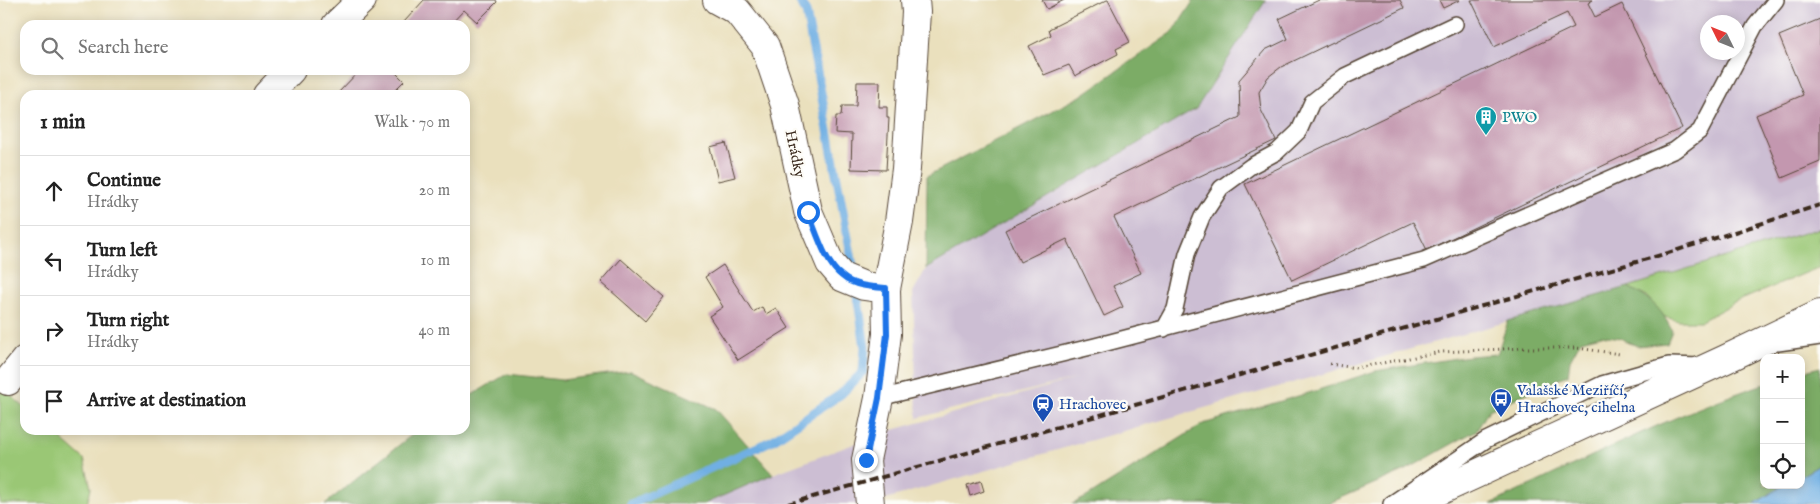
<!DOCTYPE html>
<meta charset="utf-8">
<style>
:root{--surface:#fff;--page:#f6f6f6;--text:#222;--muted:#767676;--line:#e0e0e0}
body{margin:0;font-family:"IM FELL English",serif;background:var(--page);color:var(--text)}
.controls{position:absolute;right:15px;bottom:15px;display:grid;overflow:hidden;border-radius:10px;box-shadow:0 2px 12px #0003}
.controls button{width:45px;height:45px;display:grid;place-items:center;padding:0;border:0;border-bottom:1px solid var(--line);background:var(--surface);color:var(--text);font:25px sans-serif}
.compass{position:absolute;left:1700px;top:15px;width:45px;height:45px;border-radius:50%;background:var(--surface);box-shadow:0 2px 12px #0003;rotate:313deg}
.stop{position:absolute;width:15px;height:15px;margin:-11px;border:4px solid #1a73e8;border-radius:50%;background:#fff}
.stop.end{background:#1a73e8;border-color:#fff;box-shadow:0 1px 5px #0008}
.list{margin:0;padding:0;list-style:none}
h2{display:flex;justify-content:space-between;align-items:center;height:65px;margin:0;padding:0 20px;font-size:21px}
h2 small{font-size:16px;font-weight:400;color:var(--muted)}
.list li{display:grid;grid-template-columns:32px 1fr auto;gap:15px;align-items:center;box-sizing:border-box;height:70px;padding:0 20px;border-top:1px solid var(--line)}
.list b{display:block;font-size:19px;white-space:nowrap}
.list p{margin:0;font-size:16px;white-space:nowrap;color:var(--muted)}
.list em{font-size:16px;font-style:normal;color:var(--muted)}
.icon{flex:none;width:28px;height:28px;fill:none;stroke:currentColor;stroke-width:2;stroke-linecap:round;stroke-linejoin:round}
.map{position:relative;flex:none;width:1820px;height:504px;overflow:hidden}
.search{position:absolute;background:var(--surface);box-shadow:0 2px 12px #0003;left:20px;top:20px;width:450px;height:55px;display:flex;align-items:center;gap:12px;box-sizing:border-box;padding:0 18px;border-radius:15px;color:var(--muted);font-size:19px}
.panel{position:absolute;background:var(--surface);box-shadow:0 2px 12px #0003;left:20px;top:90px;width:450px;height:345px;border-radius:15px}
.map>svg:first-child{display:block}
</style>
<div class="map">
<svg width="1820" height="504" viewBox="0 0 1820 504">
<rect width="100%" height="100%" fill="#fdfcf7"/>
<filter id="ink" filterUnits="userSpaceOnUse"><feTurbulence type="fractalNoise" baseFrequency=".02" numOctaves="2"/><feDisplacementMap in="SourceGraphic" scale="10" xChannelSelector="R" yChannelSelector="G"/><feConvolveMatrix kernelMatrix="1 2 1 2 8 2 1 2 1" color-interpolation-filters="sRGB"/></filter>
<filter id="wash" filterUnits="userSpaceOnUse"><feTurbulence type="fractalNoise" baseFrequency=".0096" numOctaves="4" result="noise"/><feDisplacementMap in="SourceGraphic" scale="20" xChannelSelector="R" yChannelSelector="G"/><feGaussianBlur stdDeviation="1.12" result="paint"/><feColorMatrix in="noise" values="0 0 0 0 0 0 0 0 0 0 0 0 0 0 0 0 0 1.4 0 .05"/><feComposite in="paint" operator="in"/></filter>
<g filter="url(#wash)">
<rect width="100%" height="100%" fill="#eae0bd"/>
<path fill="#ccbed3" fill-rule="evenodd" d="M1266,0h554v228l-146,46 -806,230h-164l69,-30 116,-43 190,-53 -162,40 -4,-126 13,-23 270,-160zM1708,22h30v30h-30z"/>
<path fill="#9ac775" stroke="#6a784a" d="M1820,228v39l-84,35 -35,19h-22l-14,-4 -18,-20 -19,-10z
M0,386l25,22v22h26l33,29 7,29 -4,16h-87z"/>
<path fill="#7bac66" stroke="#5b6b42" d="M1194,0h72l-70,109 -270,160 1,-93 152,-79 94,-65z
M1628,287c23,12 33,21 44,44l-5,12 -30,3 -17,-8 -19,-3 -20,5 -11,20 -2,15 -79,35 -12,20 -71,40 -79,34h-255l13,-6 118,-74 112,-33 60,-20 94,-15 28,-2 11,-33z
M1820,367v98l-19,11v-104z
M631,371l85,38 57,65 -69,30h-379l93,-74h47v-31l42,-25 55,6z
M1764,384v101h20l-30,19h-263c90,-42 179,-89 273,-120z"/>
<path fill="#70afe3" stroke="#566c80" d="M1820,465v39h-66l30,-19h17v-9z"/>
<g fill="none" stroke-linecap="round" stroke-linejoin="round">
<path stroke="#70afe3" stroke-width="9" d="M631,504l142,-64 68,-46 22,-22 2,-25 -14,-93 -45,-242 -7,-12"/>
</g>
<g id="blocks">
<path fill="#c397af" d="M424,0h72l1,2 -20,20 -13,-12 -14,15h-43l-3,-3z
M1042,0h22l-17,9z
M1107,0h1l22,42 -14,7 2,5 -43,22 -6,-11 -25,10 -15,-29 22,-11 -2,-6z
M1319,0h81l4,8 -123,59 -13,10 -9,15 2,18 15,30 -162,77 27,56 -28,13 10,21 -19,9 -37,-77 -47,23 -15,-32 235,-113 -1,-37 26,-30 23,-11 -9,-20z
M1439,0h21l-17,8z
M1471,0h122l-5,3 7,14 27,-13 60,124 -255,122 -14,-28 -121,58 -47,-96 329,-157 -7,-14 -73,34z
M1820,19v143l-38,16 -26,-63 47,-20 -24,-59z
M360,70h33l11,11 -10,10 4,4h-60l-1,-1z
M857,82h23l-1,25h8v11h2l-3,52 -35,-1 1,-35 -17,-1 1,-17h5l1,-10h14z
M726,143l9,34 -17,4 -8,-34z
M621,259l43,38 -19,24 -44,-39z
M723,265l30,47 9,-5 4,7 10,-6 13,20 -51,32 -29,-44 14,-9 -18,-30z
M981,481l3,10 -14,5 -3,-11z"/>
</g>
</g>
<g filter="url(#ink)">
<use href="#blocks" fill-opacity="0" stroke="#554536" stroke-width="1"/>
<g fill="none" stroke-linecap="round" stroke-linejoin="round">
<g stroke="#554536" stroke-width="18">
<path id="service" d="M1164,329l11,-20 12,-55 15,-37 19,-29 30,-22 26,-14 22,-21 13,-29 33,-26 110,-52
M1778,343l42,-6
M879,398l216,-52 329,-86 251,-110 25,-19 55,-105 21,-26
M1391,504l95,-64 116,-56 67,-19 31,1"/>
</g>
<g stroke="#554536" stroke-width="30">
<path id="minor" d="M717,0l20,11 28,35 20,59 23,106 22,52 12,14 22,9 22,3
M336,25l26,-25
M267,95l24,-25
M8,381l17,-21
M870,504l-4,-44 13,-62 8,-64 -1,-45 13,-67 7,-53 10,-157 -1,-12"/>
</g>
<g stroke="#554536" stroke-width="30">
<path id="primary" d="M1411,504l315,-145 94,-45"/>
</g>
<path stroke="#554536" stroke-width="3" stroke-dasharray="1 4" stroke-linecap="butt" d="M1330,364l26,4 85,-16 82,-4h54l43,6"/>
<use href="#service" stroke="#fff" stroke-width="15"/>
<use href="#minor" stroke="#fff" stroke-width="28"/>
<use href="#primary" stroke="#fff" stroke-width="28"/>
<path stroke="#3b2a1e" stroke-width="4" stroke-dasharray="8 4" stroke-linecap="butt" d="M788,504l880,-251 152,-48"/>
</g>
</g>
<g fill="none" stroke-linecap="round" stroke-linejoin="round" filter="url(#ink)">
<path stroke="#1a73e8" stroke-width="6" d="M808,212c8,18 17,52 34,64 11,10 29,11 44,12l1,46 -8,64 -13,62"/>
</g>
<defs>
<g id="building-pin" transform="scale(1.125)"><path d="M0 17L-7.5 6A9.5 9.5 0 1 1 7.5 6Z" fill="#0f9aa8" stroke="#fdfcf7"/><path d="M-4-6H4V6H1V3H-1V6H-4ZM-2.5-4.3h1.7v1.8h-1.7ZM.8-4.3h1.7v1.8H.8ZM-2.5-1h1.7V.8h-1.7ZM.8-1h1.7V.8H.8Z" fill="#fff"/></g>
<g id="bus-pin" transform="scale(1.125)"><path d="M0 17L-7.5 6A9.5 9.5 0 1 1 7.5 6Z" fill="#1a4fb4" stroke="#fdfcf7"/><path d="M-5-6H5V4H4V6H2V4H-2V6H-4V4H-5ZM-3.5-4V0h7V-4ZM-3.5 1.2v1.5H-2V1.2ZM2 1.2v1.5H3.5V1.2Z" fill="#fff"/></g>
<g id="station-pin" transform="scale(1.125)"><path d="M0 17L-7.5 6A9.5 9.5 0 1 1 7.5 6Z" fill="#1a4fb4" stroke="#fdfcf7"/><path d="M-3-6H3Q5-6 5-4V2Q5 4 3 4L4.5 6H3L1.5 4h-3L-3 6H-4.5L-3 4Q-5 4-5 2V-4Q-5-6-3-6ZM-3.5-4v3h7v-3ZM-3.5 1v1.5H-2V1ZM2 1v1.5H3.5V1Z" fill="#fff"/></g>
</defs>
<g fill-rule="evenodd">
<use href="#building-pin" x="1486" y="117"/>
<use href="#bus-pin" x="1501" y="399"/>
<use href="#station-pin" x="1043" y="404"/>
</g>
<g text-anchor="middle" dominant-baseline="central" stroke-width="4.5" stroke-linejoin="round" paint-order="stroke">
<g font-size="15" fill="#0d838f" stroke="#fdfcf7" text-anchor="start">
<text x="1502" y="117">PWO</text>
</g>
<g font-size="15" fill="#3b2a1e" stroke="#fdfcf7">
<text transform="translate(795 154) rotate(78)">Hrádky</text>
</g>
<g font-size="15" fill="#164399" stroke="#fdfcf7" text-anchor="start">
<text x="1517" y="390">Valašské Meziříčí,<tspan x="1517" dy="17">Hrachovec, cihelna</tspan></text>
<text x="1059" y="404">Hrachovec</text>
</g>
</g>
</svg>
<div class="controls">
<button>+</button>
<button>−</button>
<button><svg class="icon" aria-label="locate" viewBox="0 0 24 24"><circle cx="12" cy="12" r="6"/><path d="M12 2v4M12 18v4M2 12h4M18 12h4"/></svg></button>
</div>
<svg class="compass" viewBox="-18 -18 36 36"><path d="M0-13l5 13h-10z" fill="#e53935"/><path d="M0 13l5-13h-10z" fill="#767676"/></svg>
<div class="stop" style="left:808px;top:212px"></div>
<div class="stop end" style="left:866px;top:460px"></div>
<div class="search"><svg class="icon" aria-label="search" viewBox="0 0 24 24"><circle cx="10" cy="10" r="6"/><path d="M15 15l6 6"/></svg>Search here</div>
<section class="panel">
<h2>1 min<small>Walk · 70 m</small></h2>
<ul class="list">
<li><svg class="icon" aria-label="ahead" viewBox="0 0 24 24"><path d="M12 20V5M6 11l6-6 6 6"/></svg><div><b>Continue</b><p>Hrádky</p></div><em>20 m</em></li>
<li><svg class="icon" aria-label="left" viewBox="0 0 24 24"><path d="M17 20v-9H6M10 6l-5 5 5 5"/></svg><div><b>Turn left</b><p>Hrádky</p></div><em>10 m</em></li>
<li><svg class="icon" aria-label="right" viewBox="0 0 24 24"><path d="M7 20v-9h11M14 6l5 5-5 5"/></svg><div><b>Turn right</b><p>Hrádky</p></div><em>40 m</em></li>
<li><svg class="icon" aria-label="arrive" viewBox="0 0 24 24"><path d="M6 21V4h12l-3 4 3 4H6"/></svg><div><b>Arrive at destination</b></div></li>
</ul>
</section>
</div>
